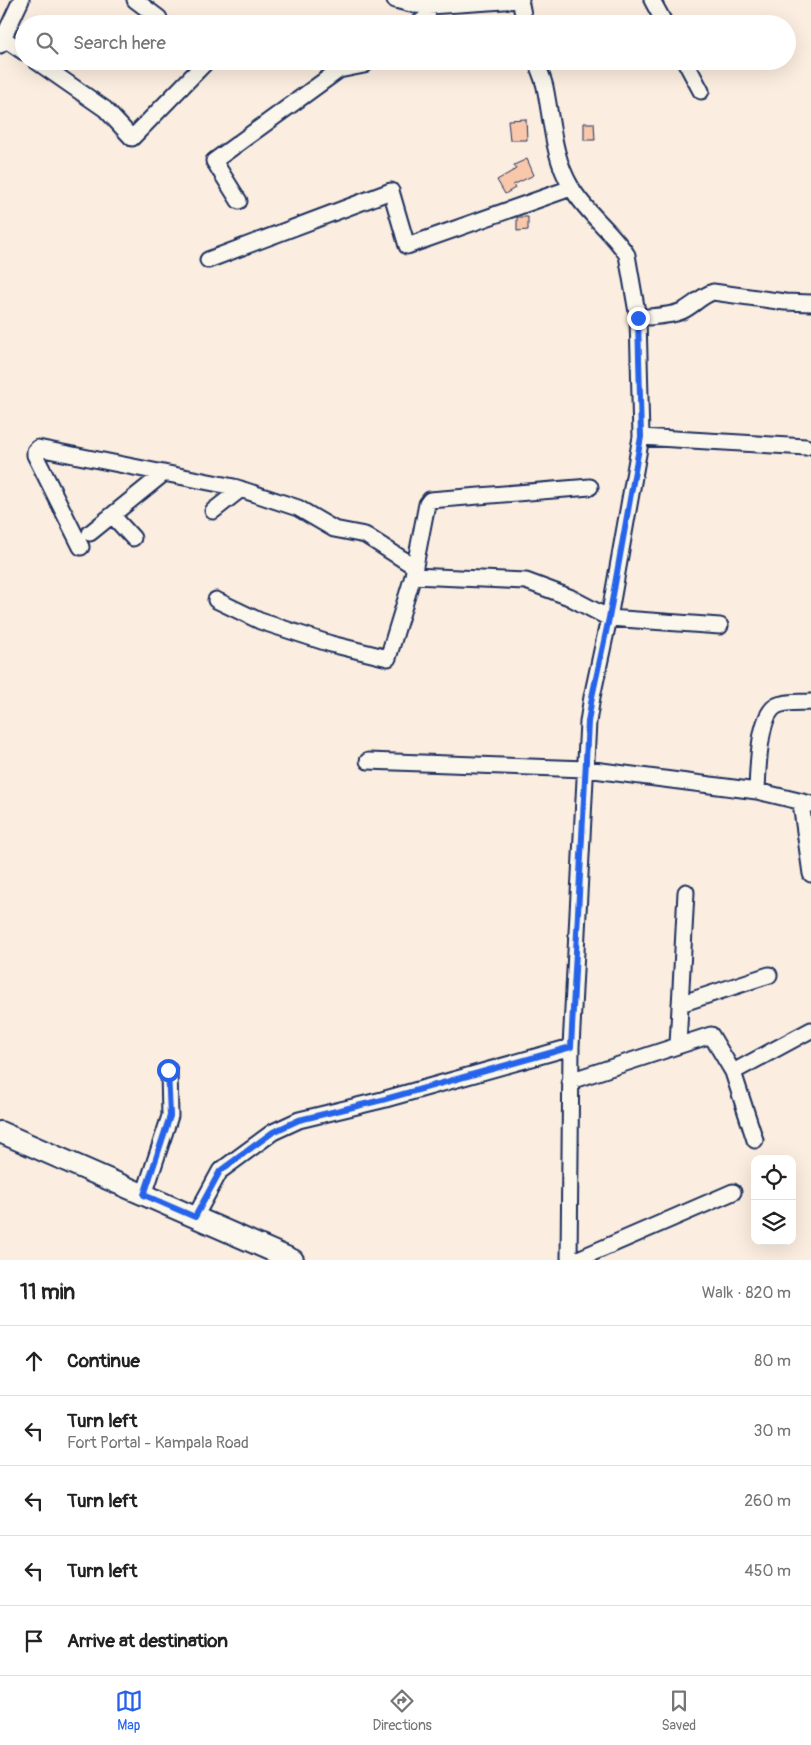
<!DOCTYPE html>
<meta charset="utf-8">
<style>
:root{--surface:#fff;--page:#f2f2f2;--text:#222;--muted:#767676;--line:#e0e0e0;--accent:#2563eb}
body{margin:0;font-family:Pangolin,sans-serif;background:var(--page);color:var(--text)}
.controls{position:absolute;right:15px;bottom:15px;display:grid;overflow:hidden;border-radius:10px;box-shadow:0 5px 20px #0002}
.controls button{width:45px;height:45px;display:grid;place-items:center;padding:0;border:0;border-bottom:1px solid var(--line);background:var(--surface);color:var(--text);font:25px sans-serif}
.stop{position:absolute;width:15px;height:15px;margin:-11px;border:4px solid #2563eb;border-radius:50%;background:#fff}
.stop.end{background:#2563eb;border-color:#fff;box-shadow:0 1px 5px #0008}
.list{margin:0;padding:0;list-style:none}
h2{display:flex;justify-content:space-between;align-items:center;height:65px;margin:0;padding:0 20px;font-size:21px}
h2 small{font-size:16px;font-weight:400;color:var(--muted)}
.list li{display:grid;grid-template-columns:32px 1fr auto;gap:15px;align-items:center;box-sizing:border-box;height:70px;padding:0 20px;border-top:1px solid var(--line)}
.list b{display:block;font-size:19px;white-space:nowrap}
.list p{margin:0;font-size:16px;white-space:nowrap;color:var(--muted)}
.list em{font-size:16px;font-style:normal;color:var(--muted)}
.icon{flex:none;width:28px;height:28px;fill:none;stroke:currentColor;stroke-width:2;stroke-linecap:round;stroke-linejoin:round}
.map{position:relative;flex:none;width:811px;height:1260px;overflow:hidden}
.search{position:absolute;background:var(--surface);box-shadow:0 5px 20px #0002;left:15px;right:15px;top:15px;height:55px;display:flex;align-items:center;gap:12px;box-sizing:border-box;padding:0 18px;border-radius:28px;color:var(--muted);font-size:19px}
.sheet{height:415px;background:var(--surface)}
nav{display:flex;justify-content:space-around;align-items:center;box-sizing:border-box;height:70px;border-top:1px solid var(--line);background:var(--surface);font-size:14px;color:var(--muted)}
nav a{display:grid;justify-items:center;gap:2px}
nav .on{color:var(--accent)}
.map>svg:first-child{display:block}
</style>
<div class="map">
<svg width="811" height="1260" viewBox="0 0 811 1260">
<rect width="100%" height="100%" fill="#fbeddf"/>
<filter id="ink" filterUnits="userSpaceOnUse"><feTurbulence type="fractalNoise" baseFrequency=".02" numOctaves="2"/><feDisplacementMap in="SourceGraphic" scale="10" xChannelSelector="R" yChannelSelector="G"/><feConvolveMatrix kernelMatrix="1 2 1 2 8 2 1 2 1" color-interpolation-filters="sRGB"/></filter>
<g filter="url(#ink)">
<path fill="#f9c7a9" stroke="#1b2f5e" d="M526,119l1,21h-17l-2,-20z
M584,123h10l1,17h-11z
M527,159l7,16 -21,10 2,3 -10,6 -8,-14 19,-11 -2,-4z
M517,217h11v13l-11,1z"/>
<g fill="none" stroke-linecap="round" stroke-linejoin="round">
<g stroke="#1b2f5e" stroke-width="19">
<path id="minor" d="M135,0l24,18
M395,0l20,5 14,1 92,-6
M520,0l5,24
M652,0l13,24
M418,24l9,-7 2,-11
M3,38l21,14
M0,45l21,-45
M36,61l69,48 27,29 75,-77
M536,61c3,9 7,17 9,26 7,34 8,70 26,100 15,26 40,43 56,68l11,63 3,119 -32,181 -17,79 -4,25 -17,325 -2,213
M685,61l16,30
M239,201l-25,-40 125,-91 25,-5 4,-4
M208,260l183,-69 16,55 164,-58
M638,318c14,-2 31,-1 44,-7 11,-5 19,-15 31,-19l72,10 26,1
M641,437l165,10
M213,511l28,-22
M112,515l21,23
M90,533l73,-59
M81,547l-46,-92v-4l3,-3 196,39 64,21 36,21 31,6 50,32
M413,576l113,5 43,16 40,21 111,8
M216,600l44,21 71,23 57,14 25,-82 14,-72 3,-4 160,-13
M368,761l218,8 171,22 54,13
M757,791c1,-20 1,-74 19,-85 10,-5 25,-3 35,-4
M801,803l10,71
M680,1004l89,-29
M678,1045l8,-153
M733,1072l78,-42
M570,1081l141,-46 22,37 22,68
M144,1195l26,-79 -1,-46
M195,1217l25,-46 53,-39 26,-12 83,-20 189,-53
M576,1260l157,-68"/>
</g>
<g stroke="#1b2f5e" stroke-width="24">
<path id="major" d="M0,1132l293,128"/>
</g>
<use href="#minor" stroke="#fbf7ec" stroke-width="15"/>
<use href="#major" stroke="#fbf7ec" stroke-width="20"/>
</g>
</g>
<g fill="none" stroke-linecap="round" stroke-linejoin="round" filter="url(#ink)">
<path stroke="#2563eb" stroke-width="6" d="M168,1070l2,46 -26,79 51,22 25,-46 53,-39 26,-12 83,-20 189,-53 17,-325 4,-25 17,-79 32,-181 -3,-119"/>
</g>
</svg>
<div class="controls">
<button><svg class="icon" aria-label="locate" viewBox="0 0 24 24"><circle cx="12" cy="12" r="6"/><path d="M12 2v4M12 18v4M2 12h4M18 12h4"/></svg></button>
<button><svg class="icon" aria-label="layers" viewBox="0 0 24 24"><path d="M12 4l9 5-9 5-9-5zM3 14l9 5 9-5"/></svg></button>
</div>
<div class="stop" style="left:168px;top:1070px"></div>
<div class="stop end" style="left:638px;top:318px"></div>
<div class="search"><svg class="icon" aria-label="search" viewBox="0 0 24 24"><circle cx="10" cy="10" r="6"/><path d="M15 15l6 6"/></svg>Search here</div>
</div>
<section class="sheet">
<h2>11 min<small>Walk · 820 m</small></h2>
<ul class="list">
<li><svg class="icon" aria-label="ahead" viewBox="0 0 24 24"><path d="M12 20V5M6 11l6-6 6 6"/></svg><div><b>Continue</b></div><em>80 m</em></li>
<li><svg class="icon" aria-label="left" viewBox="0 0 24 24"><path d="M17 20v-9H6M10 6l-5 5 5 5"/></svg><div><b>Turn left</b><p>Fort Portal - Kampala Road</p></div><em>30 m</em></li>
<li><svg class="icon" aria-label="left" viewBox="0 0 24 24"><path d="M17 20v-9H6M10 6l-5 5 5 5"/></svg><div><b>Turn left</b></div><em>260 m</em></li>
<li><svg class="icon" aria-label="left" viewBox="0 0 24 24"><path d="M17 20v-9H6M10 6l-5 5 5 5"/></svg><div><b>Turn left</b></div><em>450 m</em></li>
<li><svg class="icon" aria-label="arrive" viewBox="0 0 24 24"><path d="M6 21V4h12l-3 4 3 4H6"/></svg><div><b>Arrive at destination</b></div></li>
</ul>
</section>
<nav>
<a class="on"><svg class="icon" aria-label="map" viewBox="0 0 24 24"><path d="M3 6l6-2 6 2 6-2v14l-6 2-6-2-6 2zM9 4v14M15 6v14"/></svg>Map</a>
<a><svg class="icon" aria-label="directions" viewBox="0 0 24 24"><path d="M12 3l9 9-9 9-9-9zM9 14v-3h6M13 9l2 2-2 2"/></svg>Directions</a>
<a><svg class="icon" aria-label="saved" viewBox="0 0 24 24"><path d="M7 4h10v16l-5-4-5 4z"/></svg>Saved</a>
</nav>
